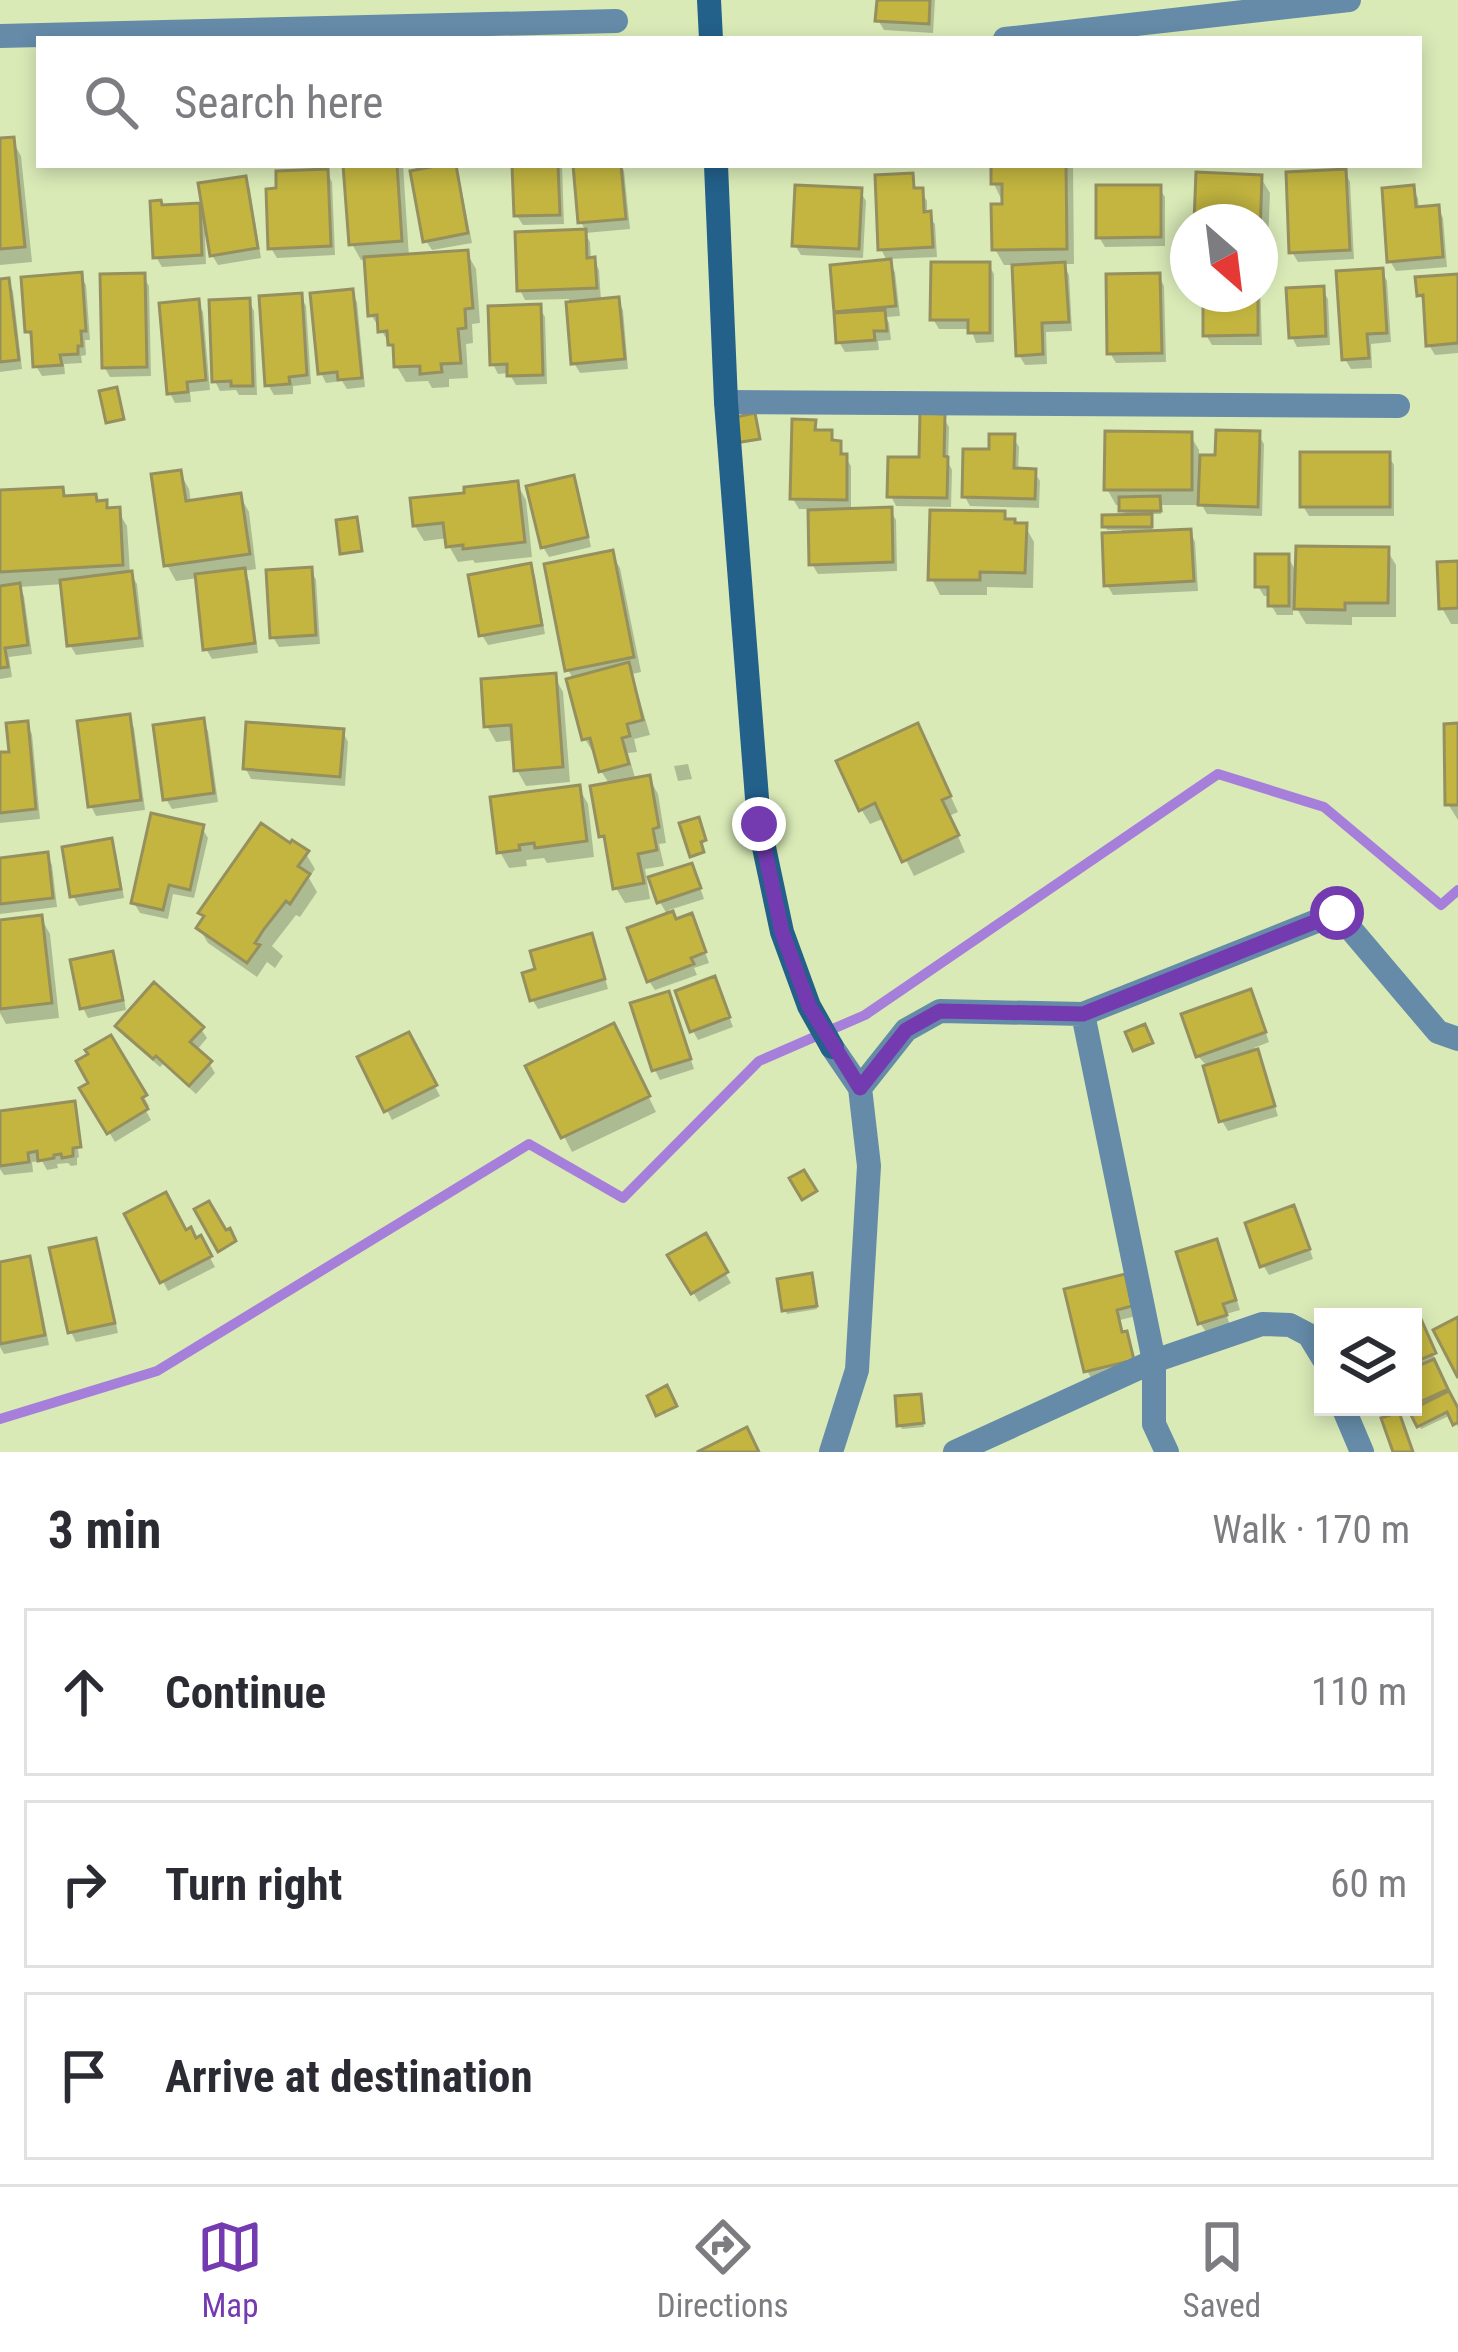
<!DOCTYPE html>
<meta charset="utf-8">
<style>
:root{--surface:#fff;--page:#f7f7f7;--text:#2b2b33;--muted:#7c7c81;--line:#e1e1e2;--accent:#743bb1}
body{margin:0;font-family:"Roboto Condensed",sans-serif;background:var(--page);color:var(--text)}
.controls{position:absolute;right:36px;bottom:36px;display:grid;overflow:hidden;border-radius:0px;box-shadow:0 6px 18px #0003}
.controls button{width:108px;height:108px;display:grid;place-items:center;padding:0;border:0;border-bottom:3px solid var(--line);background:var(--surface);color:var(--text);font:60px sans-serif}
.compass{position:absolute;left:1170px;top:204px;width:108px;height:108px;border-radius:50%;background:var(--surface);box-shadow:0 6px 18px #0003;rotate:152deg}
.stop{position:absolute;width:36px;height:36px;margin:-27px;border:9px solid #743bb1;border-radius:50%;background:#fff}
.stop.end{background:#743bb1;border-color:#fff;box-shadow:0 3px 12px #0008}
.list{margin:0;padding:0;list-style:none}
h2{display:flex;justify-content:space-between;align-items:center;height:156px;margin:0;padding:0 48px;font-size:51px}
h2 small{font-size:39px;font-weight:400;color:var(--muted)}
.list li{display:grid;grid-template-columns:78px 1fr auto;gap:36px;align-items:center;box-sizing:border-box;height:168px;margin:0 24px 24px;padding:0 24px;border:3px solid var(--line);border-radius:0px}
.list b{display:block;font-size:45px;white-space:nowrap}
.list em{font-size:39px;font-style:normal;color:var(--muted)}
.icon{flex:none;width:66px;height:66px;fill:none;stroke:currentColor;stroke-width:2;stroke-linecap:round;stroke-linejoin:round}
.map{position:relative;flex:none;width:1458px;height:1452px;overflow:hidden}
.search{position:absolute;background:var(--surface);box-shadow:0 6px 18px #0003;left:36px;right:36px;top:36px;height:132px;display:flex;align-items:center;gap:30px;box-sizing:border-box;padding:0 42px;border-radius:0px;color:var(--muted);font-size:45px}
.sheet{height:732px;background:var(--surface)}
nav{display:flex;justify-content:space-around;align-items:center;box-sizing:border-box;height:168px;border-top:3px solid var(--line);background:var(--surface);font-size:33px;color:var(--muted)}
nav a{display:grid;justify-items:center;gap:6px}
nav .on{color:var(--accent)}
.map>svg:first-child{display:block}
</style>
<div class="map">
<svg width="1458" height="1452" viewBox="0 0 1458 1452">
<rect width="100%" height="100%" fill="#d9eab7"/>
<path fill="#0003" d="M880,0h55l-2,33 -49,-3 -6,-10z
M12,140l9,16 11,106 -32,3v-124z
M346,165h57l6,92 58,-4 9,16 4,54 -8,1 1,19 -7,1 2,34 -19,1v8l-17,1 -4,-7 -22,1 -9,-15 -1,-14 -25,-38 -3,-56 -7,1 -9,-16z
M515,165h47l2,59 -41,1 -6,-9z
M576,165h45l3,6 6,58 -45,4 5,9 1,19 3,-1 5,10 2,31 16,-1 6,10 5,59 -48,4 -6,-10 -5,-64 -44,1 -5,-10 -2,-55 69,-3 -6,-9z
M1031,165h42l1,99h-11l6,11 3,56 -26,1 1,32 -22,1 -6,-10 -5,-90h-10l-9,-16 10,-42 -11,-23z
M454,166l5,10 13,67 -40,7 -6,-9z
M327,172l5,10 3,73 -58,3 -6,-10z
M1345,172l5,10 4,77 -56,3 -6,-10z
M911,176l6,15h4l6,10v14l8,9 2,33 -50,2 8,13 5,44 -14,1 3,6 2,17 -13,1 1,9 -34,2 -6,-10 -6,-74 55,-5 -7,-14z
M1261,178l9,15 -3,73h-7v-44h-63z
M245,179l5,10 11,69 -43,7 -6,-10 -3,-22h-4l1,31 -44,3 -6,-10 6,-49 36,-2 9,15z
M1159,188l6,9v49l-60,1 -6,-10z
M1412,189l6,9 1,12 19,-2 5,10 4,49 -51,4 -6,-10z
M860,191l6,10 -3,57 -62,-3 -6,-10z
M989,265l5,9v68l-18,1 -5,-14h-32l-6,-10z
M1381,271l6,10 4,61 -20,2 1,24 -21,1 -6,-10z
M80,275l6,10 4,55h-5l1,15 -5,1 1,7 -18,1 1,10 -23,2 -6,-10 -1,-23 -7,-11z
M143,276l6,10 2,90 -41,1 -5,-9z
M1159,276l5,10 2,76 -50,1 -6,-10z
M1458,277v76l-23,2 -6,-10 -3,-38 -6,-12z
M1260,278l2,67h-50l-6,-10v-41h54z
M7,281l6,10 9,78 -22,3v-90z
M1322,289l6,10 2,46 -33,2 -5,-10z
M351,292l6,10 8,85 -18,2 -5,-8 -16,2 -5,-10z
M300,296l6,10 5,78 -18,2v8l-19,1 -6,-10z
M249,301l5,10 3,84h-18l-3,-5 -16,1 -5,-10z
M198,302l5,10 7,78 -20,2 1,10 -16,1 -5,-10z
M539,307l6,10 2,67 -31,1 -7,-12 -11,1 -5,-10z
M943,417l6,10 -1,35 4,8 -1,37 -55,-1 -5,-10 31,-36z
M814,423l6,10h10l21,33v46l39,-2 6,10 1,51 -79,3 -6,-10 -1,-55h-12l-6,-10z
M1258,434l6,10 -2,72 -55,-2 -5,-9h-41v9h-13l4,7v13l38,-2 5,10 3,49 -85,4 -6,-10 15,-55h-15l-2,-4 21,-9 -4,-12h-6l-9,-16 83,-54 9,15v8l19,1z
M1013,437l6,10 -1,24 16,1 6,9 -1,27 -69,-2 -5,-9 27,-45z
M1388,455l6,10v51h-85l-6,-10z
M180,473l9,16 2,14 49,-7 9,16 7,57 -12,2 5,10 9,72 -46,6 -6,-10 -8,-71 -22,3 -9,-16z
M572,478l6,10 13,59 -42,10 -6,-10z
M517,484l9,16 6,57 -57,6 -2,-3 -15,2 -9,-16 -1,-8 -24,3 -9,-15 53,-31z
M62,490l5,8 38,5 5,8h8l9,15 3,47 7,11 7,63 -68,8 -6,-10 -6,-61 -45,3 5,9 8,58 -23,3 3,20 -12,2v-186z
M1003,514l4,8 9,4h9l9,16 -1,46 -46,-1v8h-47l-8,-16z
M1387,550l9,15v52h-44v8l-46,-1 -13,-22v13h-16l-6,-10v-9h-7l-6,-10 30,-29 10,18z
M611,553l9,15 21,104 -9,2 18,61 -16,4 3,13 -9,1 8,28 13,-3 9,16 8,49 -7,1 5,22 -19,3 5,30 -25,4 -9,-15 -6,-39 -8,-13 8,-51 -9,-14 -4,-18 -3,1 -9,-15 -11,-59 -6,-10z
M1458,564v60h-7l-9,-16z
M529,567l6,9 10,58 -57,11 -6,-10z
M311,570l5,10 4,64 -41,3 -6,-10z
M554,676l9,16 7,90 -44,4 -9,-16 -2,-30 -19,2 -9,-16z
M129,718l5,10 11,82 -49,6 -5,-10z
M202,722l6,9 10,71 -46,7 -6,-10z
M26,724l6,10 8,85 -40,4v-68l12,-1z
M1458,726v94l-10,-16z
M343,732l5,10 -3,44 -94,-7 -5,-10z
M925,742l33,70 -9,4 16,36 -51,24 -29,-58 -15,6 -9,-15z
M688,764l4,15 -14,2 -4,-15z
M579,788l9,16 6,53 -47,6 -3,-5 -18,2 1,6 -18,2 -9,-16z
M202,828l6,10 -14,60 -21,-4 -5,25 -28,-6 -6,-10z
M110,842l6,10 8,46 -45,8 -6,-10z
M306,854l9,15 -6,9 8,14 -17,25 -4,-2 -24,31 11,10 -8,12 -8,-6 -10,15 -49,-34 -9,-15 6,-9 -3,-6z
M47,855l5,10 5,42 -57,7v-53z
M696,876l8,23 -35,11 7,12 20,5 13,36 -15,5 3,7 -42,15 -6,-9 19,-65 -8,-14z
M41,918l9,16 9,84 -53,6 -6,-11v-90z
M590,936l6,10 12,43 -70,20 -6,-10z
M111,955l6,9 9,46 -38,8 -5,-10z
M719,989l14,38 -35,13 -5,-9z
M668,994l26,75 -34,11 -5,-10z
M1255,1002l14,40 -15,6 8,15 16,53 -50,15 -6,-10 -16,-56 -8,-9z
M118,1026l83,3 6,9 -11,13 13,12 6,10 -19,21 -33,-30 -3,3 -36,-31z
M408,1035l32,61 -48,24 -31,-61z
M110,1039l39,67 -4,3 6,11 -36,22 -32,-53 9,-5z
M622,1042l34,70 -84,40 -43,-85z
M73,1104l4,7h-4l6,46 -2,1v7l-6,1 -3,-3 -11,1 1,4 -11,2 -5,-9 -10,1 1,10 -29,3 -4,-6v-55z
M128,1215l68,26 4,-2 15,28 -47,24z
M1299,1218l14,41 -44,16 -6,-10z
M704,1237l27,46 -32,19 -28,-46z
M95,1242l5,10 18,81 -42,9 -5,-10z
M1216,1243l6,9 18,58 -14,4 4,11 -24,7 -6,-9z
M28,1260l6,9 15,76 -45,9 -4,-7v-82z
M813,1280l4,29 -30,5 -2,-4z
M1129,1287l7,29 -16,4 4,15 7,9 6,26 -44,11 -6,-10 -19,-80z
M1413,1326l9,3 15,35 -2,1 23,49v13l-7,-12 -30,14 -10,-22h2z
M920,1397l4,30 -22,2 -2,-4z"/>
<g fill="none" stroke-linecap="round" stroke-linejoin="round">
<path stroke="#a67fda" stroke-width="10" d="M0,1419l157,-48 372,-227 94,54 136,-137 106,-46 353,-241 106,33 117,98 17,-15"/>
</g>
<path fill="#c3b540" stroke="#96905e" stroke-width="3" d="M877,0h53l-1,24 -54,-3z
M14,137l11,110 -25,2v-111z
M343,165h54l5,76 -53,4z
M441,165h15l12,68 -45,9 -13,-71z
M512,165h46l2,50 -46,1z
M573,165h48l5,54 -48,4z
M991,165h75l1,84 -75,1 -1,-46h11v-20h-11z
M328,169l3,77 -63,3 -2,-60 10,-1v-17z
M1346,169l4,81 -61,3 -3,-81z
M1196,172l66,3 -2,59v-12h-66z
M913,173l1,15h9l1,24 7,-1 2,36 -55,3 -3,-75z
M246,176l12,72 -48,8 -12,-73z
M795,185l67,3 -3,61 -67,-3z
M1096,185h65v52l-65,1z
M1414,185l2,22 23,-2 4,52 -56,5 -5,-74z
M161,200l1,5 38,-2 2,52 -49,3 -3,-57z
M586,229l1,29 8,-1 2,31 -80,3 -2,-59z
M468,250l5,58 -8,1 1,19 -8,1 3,34 -20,1 1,8 -22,2v-8l-26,1 -1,-22h-5l-1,-14 -9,1 -1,-17 -9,1 -4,-59z
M891,259l5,47 -62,6 -4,-47z
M931,262h59v71h-22v-13h-38z
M1065,262l4,60 -27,1 1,31 -27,2 -4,-91z
M1383,268l4,65 -20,1 2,24 -27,2 -6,-89z
M82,272l4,59h-5l1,15h-4v8l-18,1 2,10 -29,2 -2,-35h-6l-4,-55z
M145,273l2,94 -45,1 -2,-94z
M1160,273l2,80 -55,1 -1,-80z
M1458,274v69l-32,3 -3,-51 -6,1 -2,-19z
M9,278l10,82 -19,2v-83z
M1324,286l2,50 -37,2 -3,-50z
M353,289l9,89 -24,2 -1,-8 -19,2 -8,-81z
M302,293l5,82 -18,2 1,7 -25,2 -6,-90z
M1203,294h55v41l-55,1z
M619,297l6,62 -54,5 -5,-62z
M250,298l3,88h-22v-5l-19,1 -3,-82z
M199,299l7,81 -19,2 1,10 -21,2 -8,-91z
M541,304l2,71 -36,1v-12l-17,1 -2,-59z
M885,310l2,21h-13l1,9 -39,3 -2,-30z
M117,387l7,32 -18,4 -7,-32z
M755,413l5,26 -25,4 -4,-25z
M920,413l25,1 -1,42 4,1 -1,41 -60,-1 1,-40h31z
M792,419l24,1 -1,10h17v10l9,1v13h6v46l-57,-1z
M1216,430l44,1 -2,76 -60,-2 2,-50h15z
M1105,431l87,1v58h-88z
M989,434h26l-1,34 22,1 -1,30 -73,-2 1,-48h26z
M1300,452h90v55h-90z
M181,470l5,31 55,-8 9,61 -86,12 -13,-92z
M574,475l14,62 -47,11 -15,-62z
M518,481l7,61 -62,7v-4l-17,2 -3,-24 -30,3 -3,-28 54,-5v-6z
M63,487l1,9 32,-2 1,7 10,-1v8l13,-1 3,58 -123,7v-82z
M1160,496l1,15h-42v-14z
M892,507l1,55 -84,3 -1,-55z
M930,510l75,1v8h10v4h12l-2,50 -45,-1v8h-52z
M1152,514v13h-50v-12z
M357,517l5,34 -22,3 -4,-34z
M1191,529l3,52 -90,5 -2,-53z
M1296,546l93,1 -1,56h-43v7l-51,-1z
M613,550l21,107 -69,14 -21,-107z
M1255,554h34v52h-21v-19h-13z
M1458,561v47l-19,1 -2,-47z
M531,563l11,62 -63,11 -11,-61z
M312,567l4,68 -46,3 -4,-68z
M245,568l10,75 -52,7 -8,-76z
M132,571l8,67 -73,8 -7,-66z
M20,583l8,62 -23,3 3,19 -8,1v-82z
M629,662l14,58 -16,4 3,12 -8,2 7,26 -30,8 -9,-34 -8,2 -16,-61z
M556,673l7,94 -49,4 -3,-46 -27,2 -3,-48z
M130,714l11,86 -53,7 -11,-86z
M204,718l10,75 -51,7 -10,-75z
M28,721l8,88 -36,4v-61h9l-3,-29z
M246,722l98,7 -4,48 -97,-8z
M918,723l33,73 -9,4 17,35 -57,27 -27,-59 -16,8 -23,-50z
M1458,723v82h-13l-1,-81z
M650,775l9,52 -6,2 4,21 -19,4 6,29 -31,6 -9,-53 -5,1 -9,-51z
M580,785l7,56 -52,7 -1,-5 -15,2 1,5 -23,3 -7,-56z
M151,813l53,12 -14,65 -21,-5 -6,25 -32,-7z
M699,817l7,23 -5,2 3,10 -14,5 -11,-34z
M261,823l29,20 2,-3 17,11 -11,15 12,8 -20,30 -4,-3 -22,28 -9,14 5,2 -13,18 -51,-35 8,-12 -6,-3z
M112,838l9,51 -51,8 -8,-50z
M48,852l5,46 -53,6v-46z
M692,863l9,25 -44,15 -9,-26z
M673,911l3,8 16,-6 14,39 -15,6 3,6 -47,18 -20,-54z
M42,915l10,88 -52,6v-89z
M592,933l13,46 -75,22 -8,-28 13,-4 -5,-18z
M113,951l10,49 -43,9 -10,-49z
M715,976l15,41 -40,15 -15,-41z
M154,982l50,45 -14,15 22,19 -23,25 -33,-30 -3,3 -38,-33z
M1251,989l15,43 -70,25 -15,-43z
M669,991l22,68 -39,12 -22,-68z
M614,1023l36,73 -89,42 -36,-72z
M1145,1024l8,19 -20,8 -8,-19z
M409,1032l28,53 -53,27 -27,-55z
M111,1035l36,60 -5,3 6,11 -41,25 -28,-46 9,-5 -12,-22 12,-7 -3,-4z
M1258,1049l17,57 -56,16 -16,-56z
M75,1101l6,46 -8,1v8l-11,2 -1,-4 -7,1v3l-16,3 -1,-10 -9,2 1,9 -29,4v-55z
M804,1170l13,21 -15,9 -13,-22z
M166,1192l20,38 5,-3 5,11 5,-3 11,21 -52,27 -36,-69z
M209,1201l17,29 4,-2 6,13 -18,11 -24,-43z
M1294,1205l16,44 -50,18 -15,-44z
M706,1233l22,39 -37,22 -24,-39z
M96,1238l19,85 -47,10 -19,-85z
M1217,1239l19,61 -13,4 4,11 -29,9 -22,-72z
M30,1256l15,79 -45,9v-82z
M812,1273l5,33 -35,5 -5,-32z
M1125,1274l7,32 -15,4 5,22 5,-1 7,29 -50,12 -20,-83z
M1458,1317v61l-25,-48z
M1421,1319l15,34 -23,10v-40z
M1434,1359l14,30 -35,16v-37z
M667,1385l10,21 -21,10 -9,-20z
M1449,1391l9,17v14l-5,3 -6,-13 -30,15 -8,-16z
M921,1394l3,29 -27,3 -2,-30z
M1399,1412l14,40h-20l-12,-34z
M747,1427l12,25h-62z"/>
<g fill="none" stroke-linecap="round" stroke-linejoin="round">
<path stroke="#658ba8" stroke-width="24" d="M0,36l616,-15
M1005,39l344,-39
M726,402l672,4
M1083,1014l71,347v63l13,28
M860,1088l46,-58 34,-19 143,3 254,-101 101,119 20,7
M1343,1407l19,45
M831,1452l26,-82 12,-204 -9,-78 -28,-41
M955,1452l199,-91 108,-37 28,1 19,10 14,23"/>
<path stroke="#23608a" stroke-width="24" d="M709,0l2,39
M716,165l10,237 33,422 23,108 27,74 23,41"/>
</g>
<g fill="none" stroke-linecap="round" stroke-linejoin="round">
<path stroke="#743bb1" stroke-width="15" d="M759,824l23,108 27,74 51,82 46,-58 34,-19 143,3 254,-101"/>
</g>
</svg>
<div class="controls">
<button><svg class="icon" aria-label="layers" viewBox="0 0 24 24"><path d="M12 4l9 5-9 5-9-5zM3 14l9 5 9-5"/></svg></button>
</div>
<svg class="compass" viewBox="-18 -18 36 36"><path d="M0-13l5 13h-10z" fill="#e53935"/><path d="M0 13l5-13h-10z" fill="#7c7c81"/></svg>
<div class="stop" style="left:1337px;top:913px"></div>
<div class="stop end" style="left:759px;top:824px"></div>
<div class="search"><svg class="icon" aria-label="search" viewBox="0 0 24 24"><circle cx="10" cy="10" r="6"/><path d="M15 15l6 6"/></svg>Search here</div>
</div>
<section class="sheet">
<h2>3 min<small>Walk · 170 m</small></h2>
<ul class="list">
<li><svg class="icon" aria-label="ahead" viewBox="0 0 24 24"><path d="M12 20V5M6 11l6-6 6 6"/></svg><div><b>Continue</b></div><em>110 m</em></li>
<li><svg class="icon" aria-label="right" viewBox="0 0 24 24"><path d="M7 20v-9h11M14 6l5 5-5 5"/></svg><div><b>Turn right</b></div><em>60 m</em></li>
<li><svg class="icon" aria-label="arrive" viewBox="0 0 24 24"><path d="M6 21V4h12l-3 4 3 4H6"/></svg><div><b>Arrive at destination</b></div></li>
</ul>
</section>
<nav>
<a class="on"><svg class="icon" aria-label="map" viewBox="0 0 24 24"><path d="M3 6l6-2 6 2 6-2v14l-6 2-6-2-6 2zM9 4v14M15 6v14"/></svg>Map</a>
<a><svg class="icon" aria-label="directions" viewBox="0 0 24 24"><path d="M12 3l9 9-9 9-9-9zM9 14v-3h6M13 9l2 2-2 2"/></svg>Directions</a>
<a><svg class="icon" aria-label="saved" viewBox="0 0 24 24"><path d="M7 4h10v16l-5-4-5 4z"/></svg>Saved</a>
</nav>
